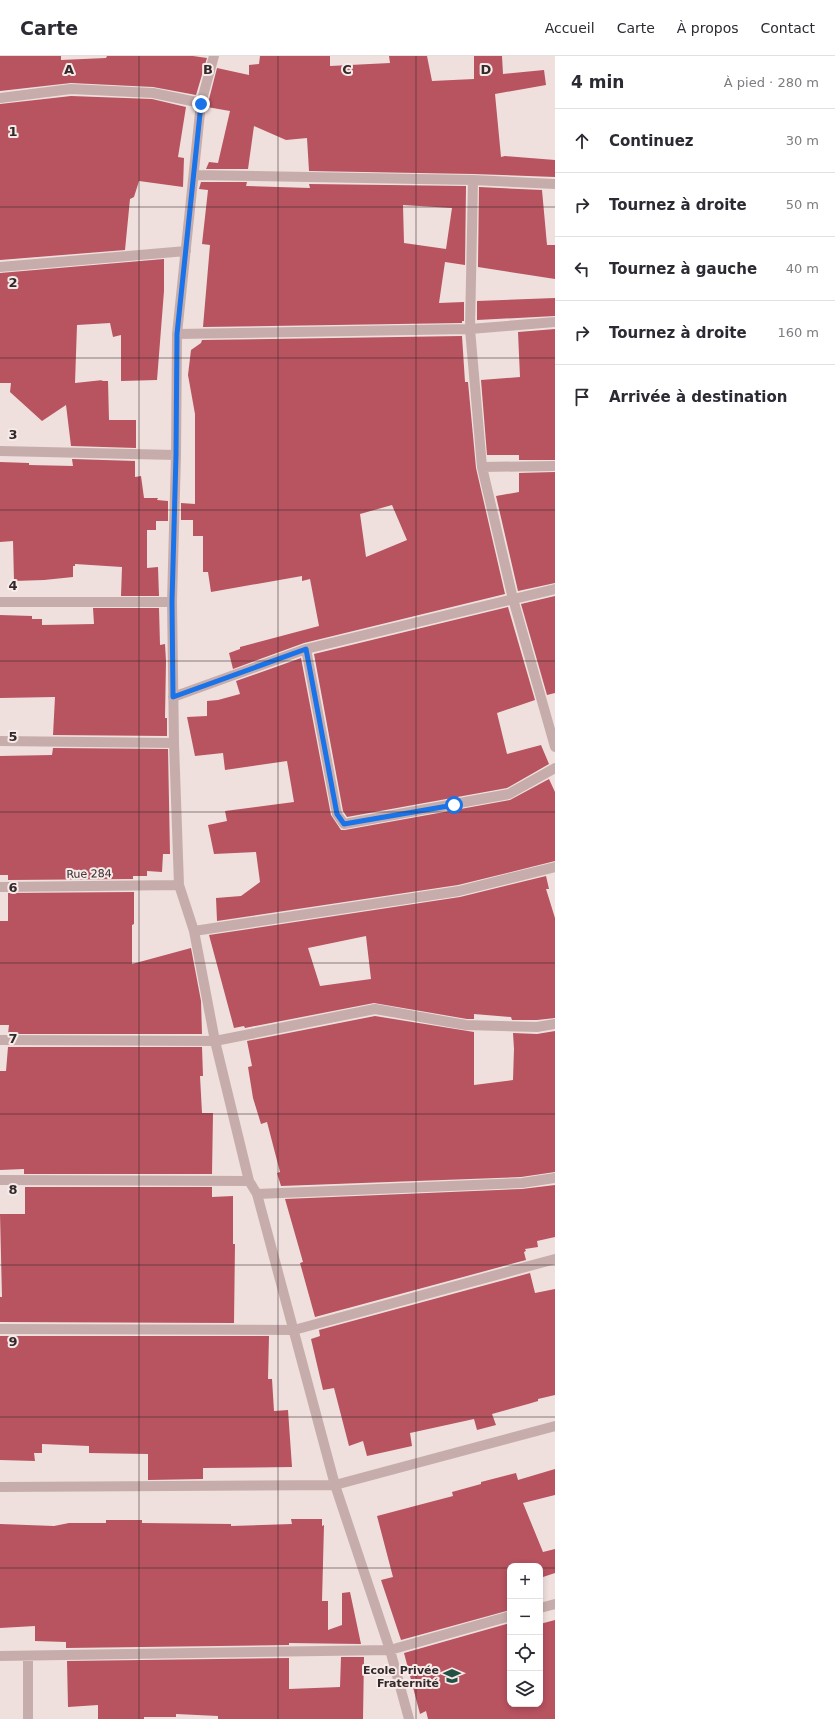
<!DOCTYPE html>
<html lang="fr">
<meta charset="utf-8">
<style>
:root{--surface:#fff;--page:#f7f7f7;--text:#2b2b33;--muted:#7c7c81;--line:#e1e1e2}
body{margin:0;font-family:"DejaVu Sans",sans-serif;background:var(--page);color:var(--text)}
.controls{position:absolute;right:12px;bottom:12px;display:grid;overflow:hidden;border-radius:8px;box-shadow:0 2px 6px #0003}
.controls button{width:36px;height:36px;display:grid;place-items:center;padding:0;border:0;border-bottom:1px solid var(--line);background:var(--surface);color:var(--text);font:20px sans-serif}
.stop{position:absolute;width:12px;height:12px;margin:-9px;border:3px solid #1a73e8;border-radius:50%;background:#fff}
.stop.end{background:#1a73e8;border-color:#fff;box-shadow:0 1px 4px #0008}
.list{margin:0;padding:0;list-style:none}
h2{display:flex;justify-content:space-between;align-items:center;height:52px;margin:0;padding:0 16px;font-size:17px}
h2 small{font-size:13px;font-weight:400;color:var(--muted)}
.list li{display:grid;grid-template-columns:26px 1fr auto;gap:12px;align-items:center;box-sizing:border-box;height:64px;padding:0 16px;border-top:1px solid var(--line)}
.list b{display:block;font-size:15px;white-space:nowrap}
.list em{font-size:13px;font-style:normal;color:var(--muted)}
.icon{flex:none;width:22px;height:22px;fill:none;stroke:currentColor;stroke-width:2;stroke-linecap:round;stroke-linejoin:round}
.map{position:relative;flex:none;width:555px;height:1663px;overflow:hidden}
header{display:flex;align-items:center;gap:24px;box-sizing:border-box;height:56px;padding:0 20px;background:var(--surface);border-bottom:1px solid var(--line)}
header strong{font-size:19px}
nav{display:flex;gap:22px;margin-inline-start:auto;font-size:14px}
main{display:flex}
aside{flex:1;background:var(--surface)}
.map>svg:first-child{display:block}
</style>
<header>
<strong>Carte</strong>
<nav><a>Accueil</a><a>Carte</a><a>À propos</a><a>Contact</a></nav>
</header>
<main>
<div class="map">
<svg width="555" height="1663" viewBox="0 0 555 1663">
<rect width="100%" height="100%" fill="#efe0dd"/>
<path fill="#b85360" fill-rule="evenodd" d="M0,0h61v4l45,-2 1,-2h86l14,2 -11,37 -43,-8 -82,-4 -71,8z
M260,0h70v10l60,-3 -1,-7h38l5,25 42,-2v-23h28l1,18 41,-4 2,15 -51,9 6,63 4,-1 50,4v17l-82,-3 -164,-3 -2,-33 -21,2 -32,-14 -6,43h-42l3,-7 9,1 12,-52 -23,-4 10,-39 32,7v-10l10,-1z
M71,40l81,3 34,8 -8,50 6,1 -1,29 -44,-6 -5,16 -4,2 -5,51 -125,10v-156z
M201,126h46l-1,4 64,2 -1,-4 157,2 -1,79 -20,-3 -6,41 25,-1v19h-2v2l-259,4 7,-82 -8,-1 6,-54 -9,-1zM403,149l49,3 -6,41 -42,-6z
M479,131l63,3 5,55h8v34l-77,-12z
M164,203v32l-7,89 -36,1v-46l-8,2 -3,-14 -33,2 -2,58 28,-3 -2,1h7l1,39h27v28l-65,-2 -5,-41 -24,16 -32,-29 1,-9h-11v-110z
M555,242v18l-78,4v-19z
M555,273v131h-36v-5h-32l-6,-75 39,-3 -2,-45z
M462,280l3,46h3l8,86 29,126 -201,49 -71,26 -4,-16 11,-4v-2l79,-21 -9,-47 -8,2v-5l-91,16 -3,-20h-5v-36h-10v-16h-12v-17l14,1v-90l-7,-39 3,-25 10,-7 1,-3zM392,449l15,35 -41,17 -6,-43z
M72,403l63,2v16l6,-1 3,22h14l-1,2 11,1v20h-12v9h-9v38l11,-1 1,29h-38l1,-29 -47,-3v2h-2v11l-29,3 -30,1 -1,-40 -13,1v-80l29,1v2l44,1z
M555,416v111l-37,8 -22,-95 23,-4v-19z
M555,540v97l-8,2 -26,-91z
M508,551l27,93 -38,13 10,41 34,-9 8,19 -42,24 -160,29 -4,-6 -29,-157z
M93,552h66l1,37 5,-1 1,17 -1,57h2v18l-114,-1 2,-38 -55,1v-83l32,1v3h10v6l52,-1z
M301,602l30,157 10,15h4l165,-30 39,-21 6,13v69l-97,24 -241,36 -1,-23 25,-2 19,-14 -4,-30 -42,2 -6,-29 19,-4 -2,-10 69,-9 -7,-41 -62,9 -2,-17 -28,3 -8,-39 20,-1v-15l11,-1 22,-6 -4,-13z
M53,692l115,1 2,105h-7l-1,18 -15,-1v5h-14v3l-125,1v-5h-8v-119l52,-1z
M546,820l3,13h-3l9,29v100l-18,2h-25l-1,-3 -37,-3v5h-7l-93,-16 -129,25 -1,-2 -10,2 -25,-93 251,-38zM366,880l5,43 -51,7 -12,-38z
M134,836v32l-2,1v39l59,-16 10,53 1,33h-194l1,-9h-9v-104h8v-28z
M375,960l99,16v53l39,-5 1,-31 -1,-16 24,1 18,-3v141l-34,5 -240,9 -4,-13 3,-1 -13,-50 -6,2 -8,-26 -5,-31 4,-1 -5,-25z
M8,991h194l1,29h-3l2,37h11l-1,61h-188v-5l-24,1v-99h6z
M555,1129v52l-18,4 1,6 -13,2 1,2 -2,1 2,8 -211,57 -15,-54 3,-1 -18,-63 237,-10z
M25,1131h187v10l21,-1v48h2l-1,79 -234,-1v-25h2l-2,-83h25z
M530,1217l5,20 20,-4v106l-17,4v2l-10,3 -36,10 4,11 -19,5 -3,-11 -64,14 2,13 -45,10 -4,-15 -14,5 -15,-58 -11,2 -12,-51 9,-3 -1,-6z
M0,1280h269l-1,43h4l2,32 14,-1 4,57 -89,1v11l-55,1v-26l-59,-1v-7l-47,-2v9h-8l1,8 -35,-1z
M555,1413v26l-32,8 20,49 12,-3v24l-15,5v-12h-30v44l-109,30 -20,-60 12,-3 -16,-61 76,-20 -1,-4 29,-8v-2l35,-9 2,7z
M291,1463h31v7l2,-1 -2,76h6v29l14,-5v-32l8,-1 11,52 -72,-1v2l-223,3v-6l-31,-1v-15l-35,2v-104l54,2 15,-3h37v-3h36v3l89,1v2l61,-2z
M555,1564v99h-127l-2,-8 -6,3 -16,-61 106,-30v81h30v-80z
M341,1601h23l-1,62h-145v-3l-42,-2v3h-32v2h-46v-14l-30,2 -1,-46 222,-3v31l51,-2z"/>
<g fill="none" stroke-linecap="round" stroke-linejoin="round">
<path stroke="#c6adab" stroke-width="10" d="M214,0l-13,47 -24,231 -1,121 -4,147 2,141 5,142 15,46 21,110 34,140 8,13 78,291 55,165 19,69
M0,42l71,-9 82,4 48,10
M194,119l279,5 82,4
M473,124l-3,149 12,138 31,132 42,148
M0,211l186,-16
M177,278l293,-5 85,-7
M0,395l176,4
M482,411l73,-1
M0,546h172
M306,593l31,165 7,10 165,-30 46,-26
M173,641l133,-48 249,-60
M0,685l174,2
M0,831l179,-2
M194,875l265,-40 96,-24
M0,984l215,1 160,-32 91,16 71,2 18,-3
M0,1124l249,1
M257,1138l265,-11 33,-5
M0,1273l294,1 261,-71
M0,1431l335,-2 220,-59
M540,1552l15,-4
M0,1600l390,-6 120,-34
M28,1663v-63"/>
</g>
<g fill="none" stroke-linecap="round" stroke-linejoin="round">
<path stroke="#1a73e8" stroke-width="5" d="M201,48l-24,230 -1,121 -4,147 1,95 133,-48 31,165 7,10 110,-19"/>
</g>
<path fill="none" stroke="#34292a" stroke-width="1" stroke-opacity="0.55" d="M139,0v1663M278,0v1663M416,0v1663M0,151h555M0,302h555M0,454h555M0,605h555M0,756h555M0,907h555M0,1058h555M0,1209h555M0,1361h555M0,1512h510M540,1512h15"/>
<defs>
<g id="school-bare" transform="scale(1.38)"><path d="M0-5L7-2L0 1L-7-2ZM-4 1L0 2.5L4 1V4Q0 6-4 4Z" fill="#235143" stroke="#f7ebe9" stroke-width="2.5" paint-order="stroke"/></g>
</defs>
<g fill-rule="evenodd">
<use href="#school-bare" x="452" y="1620"/>
</g>
<g text-anchor="middle" dominant-baseline="central" stroke-width="4" stroke-linejoin="round" paint-order="stroke">
<g font-size="11" fill="#34292a" stroke="#f7ebe9">
<text transform="translate(89 818) rotate(-1)">Rue 284</text>
</g>
<g font-size="11" font-weight="bold" fill="#34292a" stroke="#f7ebe9" text-anchor="end">
<text x="439" y="1614">Ecole Privée<tspan x="439" dy="13">Fraternité</tspan></text>
</g>
</g>
<g font-size="13" text-anchor="middle" font-weight="bold" fill="#34292a" stroke="#f7ebe9" stroke-width="4" stroke-linejoin="round" paint-order="stroke">
<text x="69" y="18">A</text>
<text x="208" y="18">B</text>
<text x="347" y="18">C</text>
<text x="486" y="18">D</text>
<text x="13" y="80">1</text>
<text x="13" y="231">2</text>
<text x="13" y="383">3</text>
<text x="13" y="534">4</text>
<text x="13" y="685">5</text>
<text x="13" y="836">6</text>
<text x="13" y="987">7</text>
<text x="13" y="1138">8</text>
<text x="13" y="1290">9</text>
</g>
</svg>
<div class="controls">
<button>+</button>
<button>−</button>
<button><svg class="icon" aria-label="locate" viewBox="0 0 24 24"><circle cx="12" cy="12" r="6"/><path d="M12 2v4M12 18v4M2 12h4M18 12h4"/></svg></button>
<button><svg class="icon" aria-label="layers" viewBox="0 0 24 24"><path d="M12 4l9 5-9 5-9-5zM3 14l9 5 9-5"/></svg></button>
</div>
<div class="stop" style="left:454px;top:749px"></div>
<div class="stop end" style="left:201px;top:48px"></div>
</div>
<aside>
<h2>4 min<small>À pied · 280 m</small></h2>
<ul class="list">
<li><svg class="icon" aria-label="ahead" viewBox="0 0 24 24"><path d="M12 20V5M6 11l6-6 6 6"/></svg><div><b>Continuez</b></div><em>30 m</em></li>
<li><svg class="icon" aria-label="right" viewBox="0 0 24 24"><path d="M7 20v-9h11M14 6l5 5-5 5"/></svg><div><b>Tournez à droite</b></div><em>50 m</em></li>
<li><svg class="icon" aria-label="left" viewBox="0 0 24 24"><path d="M17 20v-9H6M10 6l-5 5 5 5"/></svg><div><b>Tournez à gauche</b></div><em>40 m</em></li>
<li><svg class="icon" aria-label="right" viewBox="0 0 24 24"><path d="M7 20v-9h11M14 6l5 5-5 5"/></svg><div><b>Tournez à droite</b></div><em>160 m</em></li>
<li><svg class="icon" aria-label="arrive" viewBox="0 0 24 24"><path d="M6 21V4h12l-3 4 3 4H6"/></svg><div><b>Arrivée à destination</b></div></li>
</ul>
</aside>
</main>
